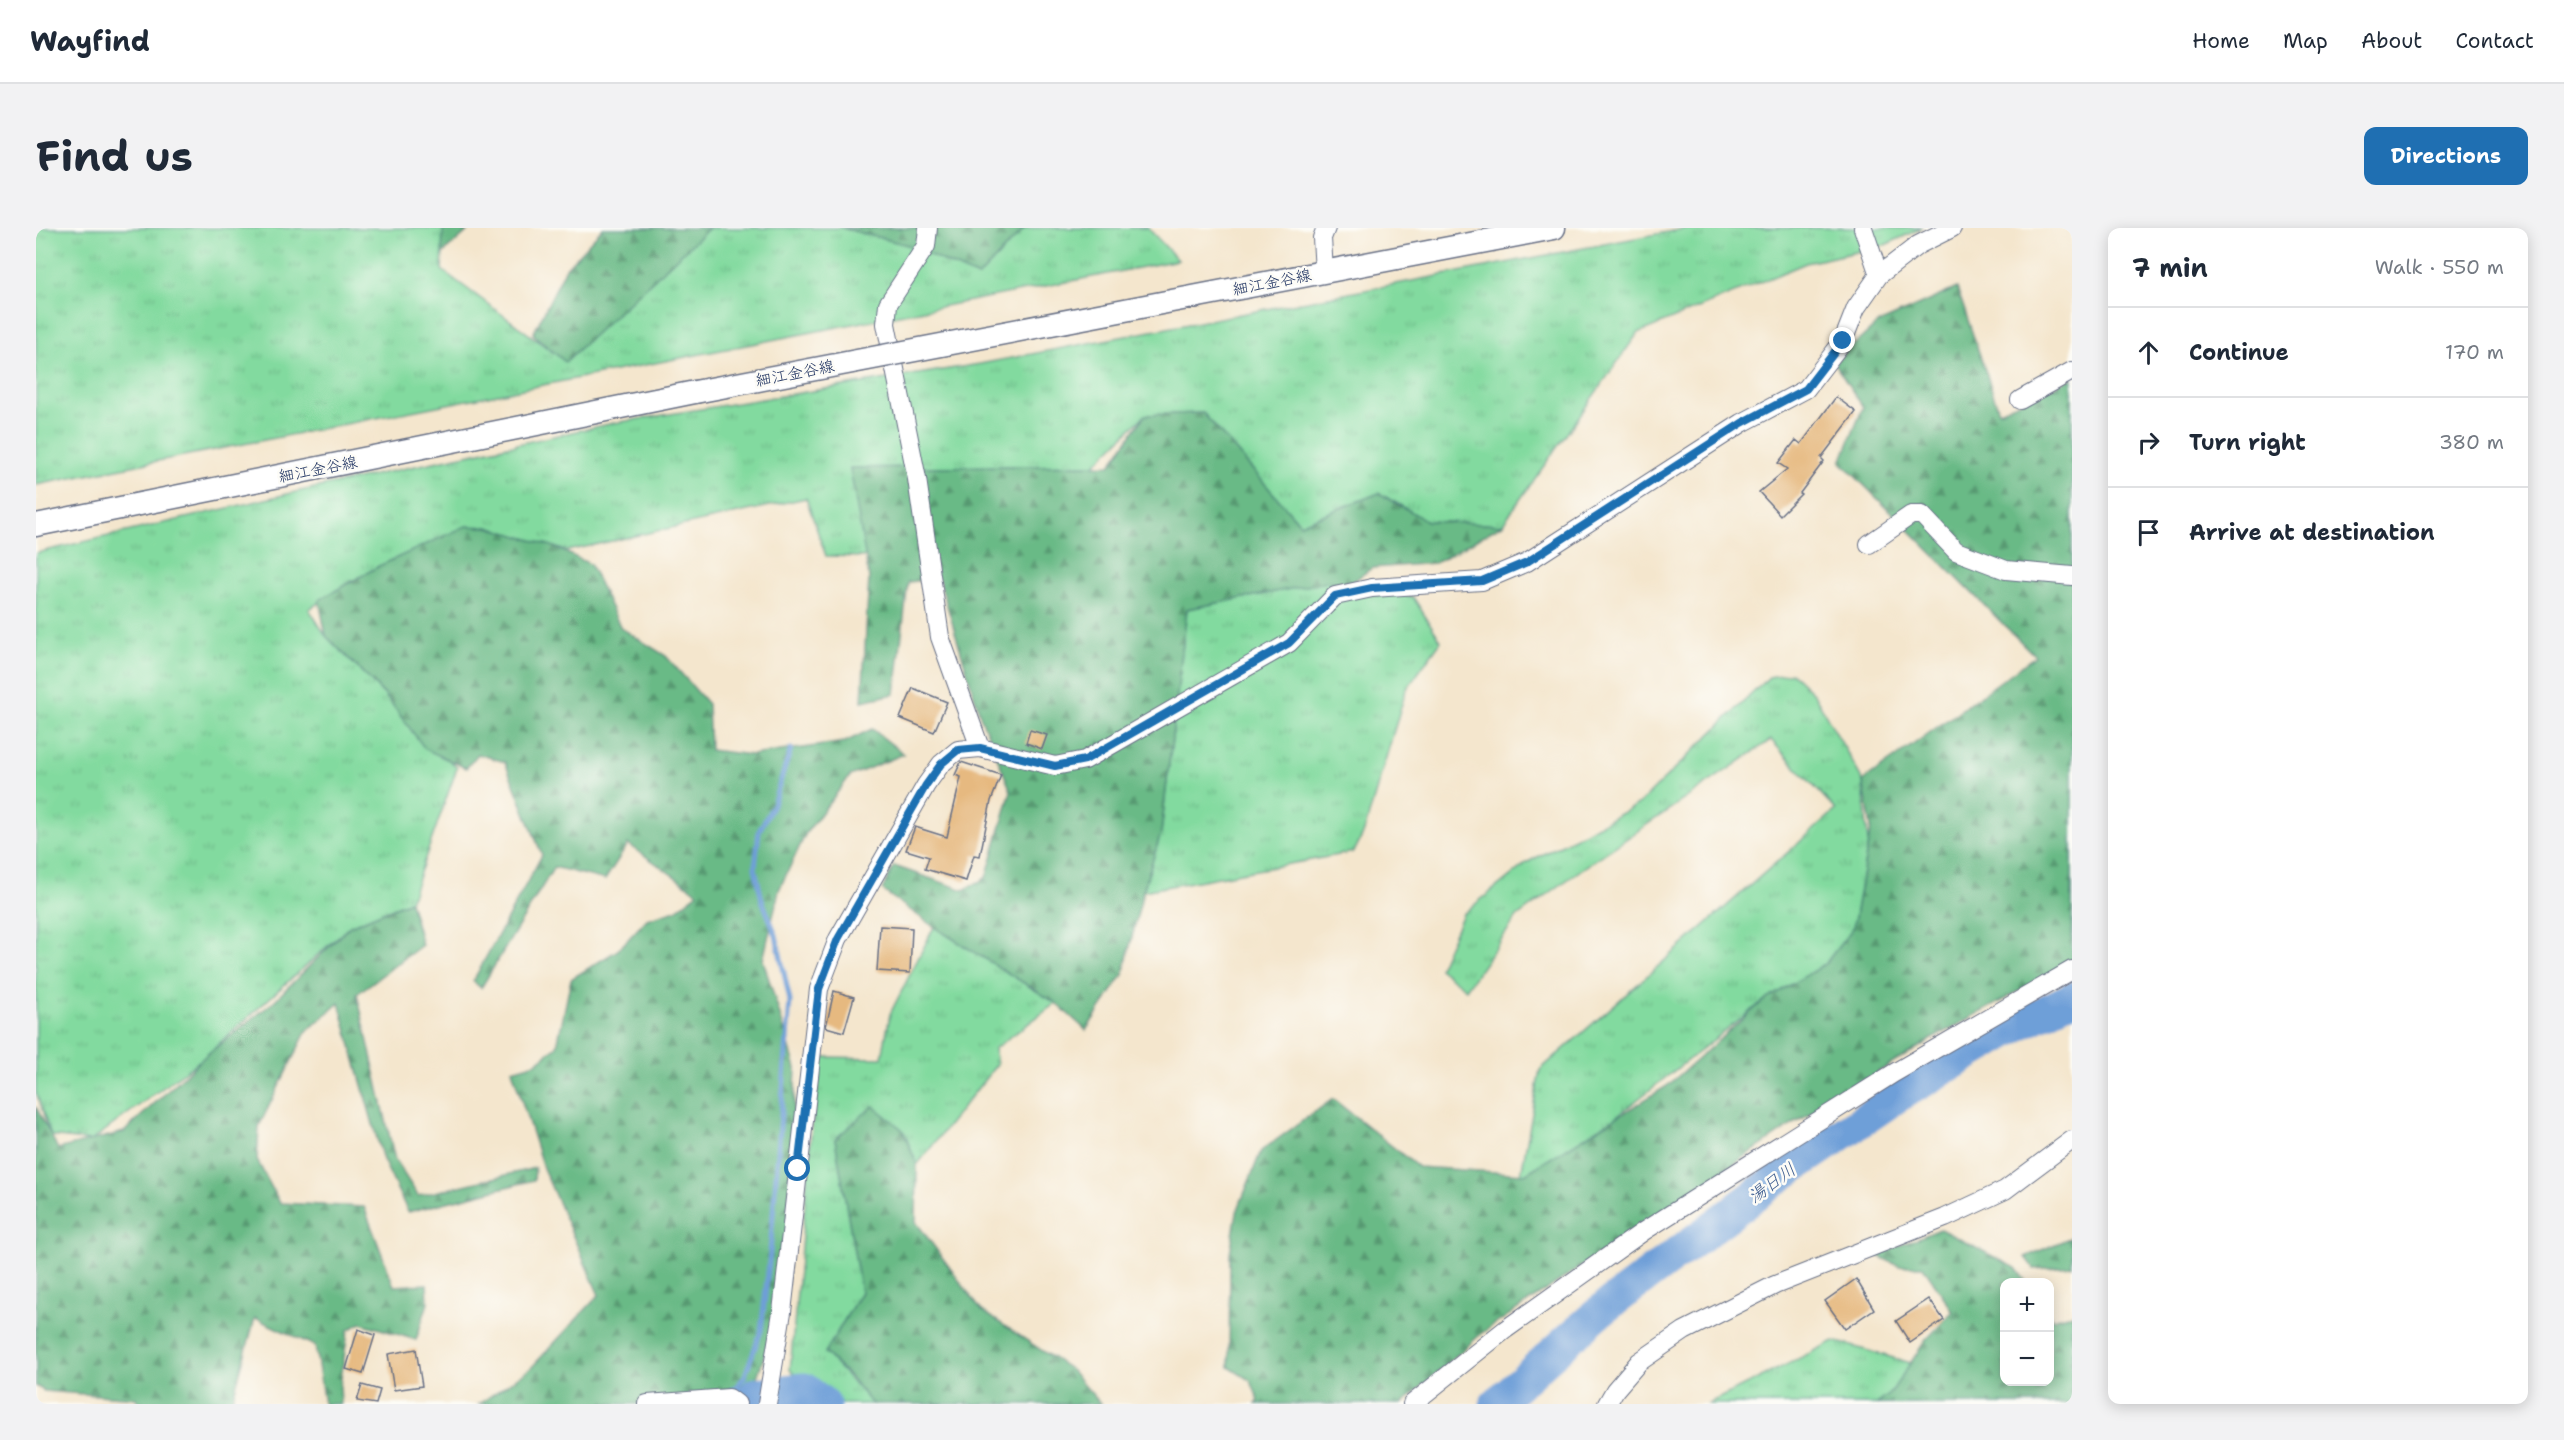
<!DOCTYPE html>
<meta charset="utf-8">
<style>
:root{--surface:#fff;--page:#f2f2f3;--text:#1f2937;--muted:#747a83;--line:#e0e1e3;--accent:#1f6fb2}
body{margin:0;font-family:"Shantell Sans","Klee One",sans-serif;background:var(--page);color:var(--text)}
.controls{position:absolute;right:18px;bottom:18px;display:grid;overflow:hidden;border-radius:12px;box-shadow:0 3px 15px #0003}
.controls button{width:54px;height:54px;display:grid;place-items:center;padding:0;border:0;border-bottom:2px solid var(--line);background:var(--surface);color:var(--text);font:30px sans-serif}
.stop{position:absolute;width:18px;height:18px;margin:-14px;border:4px solid #1f6fb2;border-radius:50%;background:#fff}
.stop.end{background:#1f6fb2;border-color:#fff;box-shadow:0 2px 6px #0008}
.list{margin:0;padding:0;list-style:none}
h2{display:flex;justify-content:space-between;align-items:center;height:78px;margin:0;padding:0 24px;font-size:26px}
h2 small{font-size:20px;font-weight:400;color:var(--muted)}
.list li{display:grid;grid-template-columns:39px 1fr auto;gap:18px;align-items:center;box-sizing:border-box;height:90px;padding:0 24px;border-top:2px solid var(--line)}
.list b{display:block;font-size:22px;white-space:nowrap}
.list em{font-size:20px;font-style:normal;color:var(--muted)}
.icon{flex:none;width:33px;height:33px;fill:none;stroke:currentColor;stroke-width:2;stroke-linecap:round;stroke-linejoin:round}
.map{position:relative;flex:none;width:2036px;height:1176px;overflow:hidden;border-radius:12px}
header{display:flex;align-items:center;gap:36px;box-sizing:border-box;height:84px;padding:0 30px;background:var(--surface);border-bottom:2px solid var(--line)}
header strong{font-size:28px}
nav{display:flex;gap:33px;margin-inline-start:auto;font-size:21px}
.intro{display:flex;align-items:center;justify-content:space-between;box-sizing:border-box;height:144px;padding:0 36px}
h1{margin:0;font-size:42px}
.button{padding:15px 27px;border-radius:12px;background:var(--accent);color:#fff;font-size:21px;font-weight:700}
main{display:flex;gap:36px;padding:0 36px}
aside{flex:1;background:var(--surface);border-radius:12px;box-shadow:0 3px 15px #0003}
.map>svg:first-child{display:block}
</style>
<header>
<strong>Wayfind</strong>
<nav><a>Home</a><a>Map</a><a>About</a><a>Contact</a></nav>
</header>
<div class="intro"><h1>Find us</h1><a class="button">Directions</a></div>
<main>
<div class="map">
<svg width="2036" height="1176" viewBox="0 0 2036 1176">
<defs>
<pattern id="grass-tufts" width="24" height="20" patternUnits="userSpaceOnUse" patternTransform="scale(1.5)"><rect width="24" height="20" fill="#82da9f"/><path d="M3 7l-1-3M5 7V3M7 7l1-3M15 17l-1-3M17 17v-4M19 17l1-3" fill="none" stroke="#70bb8b"/></pattern>
<pattern id="forest-firs" width="22" height="20" patternUnits="userSpaceOnUse" patternTransform="scale(1.5)"><rect width="22" height="20" fill="#69ba86"/><path d="M5 1l3.5 6h-7zM16 11l3.5 6h-7z" fill="#569871"/></pattern>
</defs>
<rect width="100%" height="100%" fill="#fdfcf7"/>
<filter id="ink" filterUnits="userSpaceOnUse"><feTurbulence type="fractalNoise" baseFrequency=".0167" numOctaves="2"/><feDisplacementMap in="SourceGraphic" scale="12" xChannelSelector="R" yChannelSelector="G"/><feConvolveMatrix kernelMatrix="1 2 1 2 8 2 1 2 1" color-interpolation-filters="sRGB"/></filter>
<filter id="wash" filterUnits="userSpaceOnUse"><feTurbulence type="fractalNoise" baseFrequency=".008" numOctaves="4" result="noise"/><feDisplacementMap in="SourceGraphic" scale="24" xChannelSelector="R" yChannelSelector="G"/><feGaussianBlur stdDeviation="1.35" result="paint"/><feColorMatrix in="noise" values="0 0 0 0 0 0 0 0 0 0 0 0 0 0 0 0 0 1.4 0 .05"/><feComposite in="paint" operator="in"/></filter>
<g filter="url(#wash)">
<rect width="100%" height="100%" fill="#f4e6cd"/>
<path fill="url(#grass-tufts)" stroke="#4e847e" stroke-width="1.5" d="M0,0h408l-2,42 123,91 144,-133h133l66,17 70,32 47,-49h123l30,32 -1142,225z
M1652,0h234l-39,18 -77,17 -168,70 -136,192 -75,-4 -48,-28 -79,31 -97,-111 -58,2 -51,50 -244,3 17,89 -41,-1 -20,-58 -239,53 -79,-24 -109,39 -70,43 17,27 131,132 -47,133 -60,25 -147,132 -112,83 -40,-5 -15,-44v-539l260,-61 318,-69 366,-59z
M1295,353l82,16 28,44 -35,49 -42,142 -10,20 -211,39 18,-58 26,-224z
M1756,445l22,21 49,87 5,62 -15,85 -28,36 -63,38 -153,120 -84,52h-4l19,-104 296,-260 -65,-70 -189,129 -65,48 -51,72 -27,-21 24,-54 65,-52 111,-58 130,-127z
M898,699l122,76 -62,46 3,15 -80,101 -14,-35 -68,9 26,153 -36,61 48,51h-41l-42,-34 22,-244 11,-69 59,1 8,-44z
M1798,1113l77,22 -21,31 -13,10h-170z"/>
<path fill="url(#forest-firs)" stroke="#427472" stroke-width="1.5" d="M407,0h28l-29,26z
M567,0h106l-144,134 -32,-28 33,-66z
M806,0h183l-47,49 -70,-32z
M1921,60l42,123 73,-33v584l-138,76 -142,87 -310,208 -80,71h-146l3,-3 -8,-20 -22,-14 1,-114 7,-41 24,-61 72,-52 85,68 107,7 142,-88 95,-84 63,-38 28,-36 18,-101 -8,-46 172,-125 -194,-194 22,-55 -29,-44 43,-39z
M1167,185l97,111 79,-31 48,28 75,4 -67,38 -63,5 -24,17 -17,-4 -144,28 -26,224 -18,58 -20,84 -37,55 -30,-27 -122,-76 -52,-37 12,-24 70,24 22,-12 25,-87 -30,-73 -42,-139 -31,3 -13,112 -33,7 7,-123 -19,-110 260,-3 35,-50z
M430,298l22,1 64,19 38,18 31,64 45,28 42,48 2,46 42,5 93,-13 27,-13 32,25 -54,22 -44,57 -27,57 -16,70 33,108 -12,230 -28,82 -57,19 -52,5h-168l52,-36 68,-73 -56,-127 -31,-98 24,-7 21,-17 14,-67 47,-29 29,-31 29,-9 22,-17 -70,-49 -23,36 -51,-13 -73,121 -8,-7 69,-126 -37,-93 -27,-8 -12,14 -41,-19 -40,-54 -59,-59 -7,-36 60,-34z
M374,673l12,44 -65,49 38,166 23,36 117,-28 -1,12 -126,32 -25,-52 -44,-157 -33,29 -47,94 -2,34 23,43 84,4 30,79 33,-2 1,19 -12,37 -55,-17 -13,7 -8,56 1,18h-17l-9,-58 -60,-28 -24,86h-92l-3,-6 -92,-7 -8,-5v-279l22,42 66,-17 79,-74 69,-55 78,-77z
M837,878l30,24 14,35 -1,57 65,88 90,60 30,34h-229l-20,-25 -27,-26 36,-61 -26,-153z
M1904,1001l76,39 10,14h-22v100h46v-66l2,3 20,-5v90h-195l13,-10 35,-53 28,-30 -30,-45h-24l-23,-11z
M2036,1009v29l-38,3 -9,-12z"/>
<g fill="none" stroke-linecap="round" stroke-linejoin="round">
<path stroke="#6e9fd8" stroke-width="5" d="M692,1167l16,-17 17,-47 9,-78 20,-252 -14,-66 -14,-35 -7,-32 4,-37 13,-24 19,-58"/>
<path stroke="#6e9fd8" stroke-width="33" d="M709,1176l11,-10 48,-5 20,15
M1460,1176l103,-92 179,-134 120,-82 125,-74 49,-24"/>
</g>
<g id="blocks">
<path fill="#e6b980" d="M1800,169l20,15 -35,46 3,3 -24,32 1,1 -21,21 -21,-23 28,-23 -9,-6 18,-23 5,4z
M877,460l34,14 -13,30 -34,-14z
M994,502l17,5 -5,14 -16,-6z
M925,534l40,13 -10,26 -11,55 -6,-1 -8,26 -41,-12 4,-12 -23,-7 9,-23 32,10 14,-60 -6,-2z
M844,698l32,2 -2,45 -33,-2z
M798,763l20,6 -10,35 -18,-5z
M1820,1051l18,30 -29,20 -20,-28z
M1893,1071l15,21 -34,23 -14,-22z
M322,1101l17,6 -12,39 -17,-5z
M380,1121l6,37 -28,4 -6,-36z
M326,1157l18,5 -4,14 -19,-3z"/>
</g>
</g>
<g filter="url(#ink)">
<use href="#blocks" fill-opacity="0" stroke="#676f85" stroke-width="1.5"/>
<g fill="none" stroke-linecap="round" stroke-linejoin="round">
<g stroke="#676f85" stroke-width="20">
<path id="minor" d="M892,0l-2,18 -38,58 -2,20 31,155 23,158 40,111
M1827,0l16,47
M1288,44l-2,-34 4,-10
M1984,172l52,-29
M1833,316l42,-29h11l34,36 50,19 66,6
M611,1176l82,-6 8,6
M731,1176l15,-92 37,-323 19,-50 88,-154 15,-21 17,-14 22,-2 75,18 30,-6 204,-117 46,-47 37,-8 110,-7 45,-19 215,-139 64,-34 37,-48 13,-33 23,-33 39,-30 34,-17
M1376,1176l94,-75 138,-98 250,-158 178,-103
M1571,1176l8,-14 24,-28 45,-31 91,-46 170,-67 60,-28 67,-50"/>
</g>
<g stroke="#676f85" stroke-width="25">
<path id="major" d="M1073,85l445,-85
M0,297l659,-133"/>
</g>
<use href="#minor" stroke="#fff" stroke-width="18"/>
<use href="#major" stroke="#fff" stroke-width="22"/>
<g stroke="#676f85" stroke-width="25" stroke-linecap="butt">
<path id="major-bridge" d="M659,164l414,-79"/>
</g>
<use href="#major-bridge" stroke="#fff" stroke-width="22"/>
</g>
</g>
<g fill="none" stroke-linecap="round" stroke-linejoin="round" filter="url(#ink)">
<path stroke="#1f6fb2" stroke-width="8" d="M762,941l21,-180 19,-50 88,-154 15,-21 17,-14 22,-2 75,18 30,-6 204,-117 46,-47 37,-8 110,-7 45,-19 215,-139 64,-34 37,-48"/>
</g>
<g text-anchor="middle" dominant-baseline="central" stroke-width="5" stroke-linejoin="round" paint-order="stroke">
<g font-size="16" fill="#1b2f5e" stroke="#fdfcf7">
<text transform="translate(1236 54) rotate(-11)">細江金谷線</text>
<text transform="translate(759 145) rotate(-11)">細江金谷線</text>
<text transform="translate(282 241) rotate(-11)">細江金谷線</text>
</g>
<g font-size="18" font-style="italic" fill="#3c5c8f" stroke="#fdfcf7">
<text transform="translate(1736 955) rotate(-36)">湯日川</text>
</g>
</g>
</svg>
<div class="controls">
<button>+</button>
<button>−</button>
</div>
<div class="stop" style="left:762px;top:941px"></div>
<div class="stop end" style="left:1807px;top:113px"></div>
</div>
<aside>
<h2>7 min<small>Walk · 550 m</small></h2>
<ul class="list">
<li><svg class="icon" aria-label="ahead" viewBox="0 0 24 24"><path d="M12 20V5M6 11l6-6 6 6"/></svg><div><b>Continue</b></div><em>170 m</em></li>
<li><svg class="icon" aria-label="right" viewBox="0 0 24 24"><path d="M7 20v-9h11M14 6l5 5-5 5"/></svg><div><b>Turn right</b></div><em>380 m</em></li>
<li><svg class="icon" aria-label="arrive" viewBox="0 0 24 24"><path d="M6 21V4h12l-3 4 3 4H6"/></svg><div><b>Arrive at destination</b></div></li>
</ul>
</aside>
</main>
